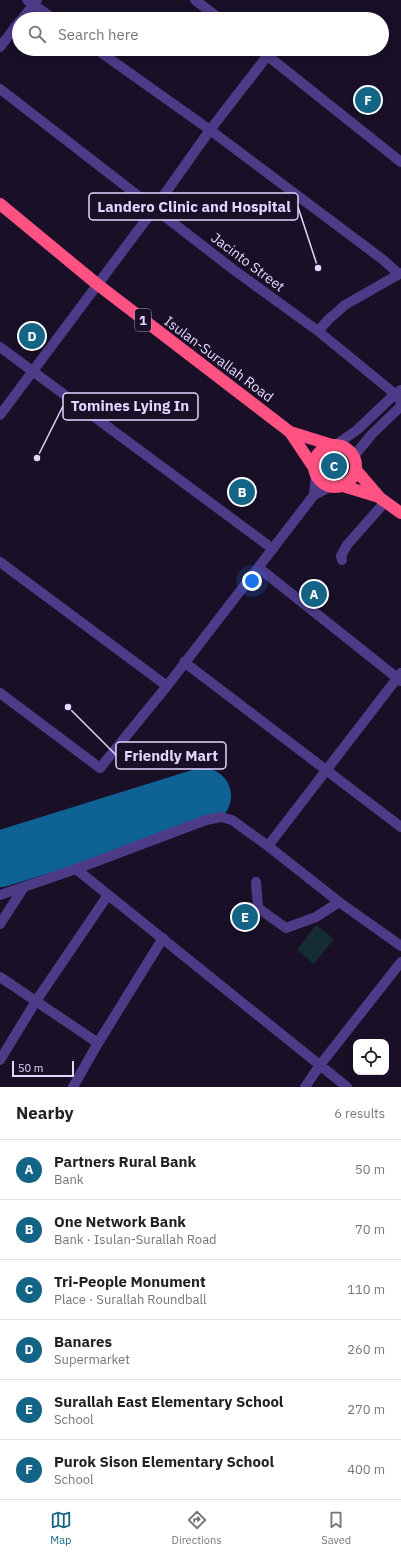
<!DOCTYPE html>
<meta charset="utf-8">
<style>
:root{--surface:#fff;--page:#f6f6f6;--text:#222;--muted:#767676;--line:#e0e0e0;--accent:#146485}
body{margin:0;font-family:"IBM Plex Sans",sans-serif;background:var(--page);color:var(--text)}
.controls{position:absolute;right:12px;bottom:12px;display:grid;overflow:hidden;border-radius:8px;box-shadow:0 2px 10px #0003}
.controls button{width:36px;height:36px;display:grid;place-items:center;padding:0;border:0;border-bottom:1px solid var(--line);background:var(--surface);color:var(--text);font:20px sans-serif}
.scale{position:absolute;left:12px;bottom:10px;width:62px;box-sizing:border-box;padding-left:4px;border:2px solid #e4d7ff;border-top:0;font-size:11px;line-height:14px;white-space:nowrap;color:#e4d7ff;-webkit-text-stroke:3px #191028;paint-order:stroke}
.you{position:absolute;left:252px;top:581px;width:14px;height:14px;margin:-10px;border:3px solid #fff;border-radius:50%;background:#1a73e8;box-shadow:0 0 0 6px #1a73e833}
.badge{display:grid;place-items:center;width:26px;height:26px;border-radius:50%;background:var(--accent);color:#fff;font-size:13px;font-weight:700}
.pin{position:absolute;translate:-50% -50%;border:2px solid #fff;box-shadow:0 1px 4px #0006}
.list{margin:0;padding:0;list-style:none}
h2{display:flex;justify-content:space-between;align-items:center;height:52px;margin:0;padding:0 16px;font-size:17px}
h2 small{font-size:13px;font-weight:400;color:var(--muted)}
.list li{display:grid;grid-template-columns:26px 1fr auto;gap:12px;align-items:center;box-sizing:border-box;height:60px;padding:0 16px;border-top:1px solid var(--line)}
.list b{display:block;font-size:15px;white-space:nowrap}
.list p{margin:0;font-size:13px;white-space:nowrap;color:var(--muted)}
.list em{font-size:13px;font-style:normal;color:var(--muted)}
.icon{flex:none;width:22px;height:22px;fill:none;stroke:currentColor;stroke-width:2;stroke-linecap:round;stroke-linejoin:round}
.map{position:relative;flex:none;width:401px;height:1087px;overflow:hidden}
.search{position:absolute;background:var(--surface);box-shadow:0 2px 10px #0003;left:12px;right:12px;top:12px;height:44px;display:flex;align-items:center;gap:10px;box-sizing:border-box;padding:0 14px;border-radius:22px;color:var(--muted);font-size:15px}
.sheet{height:412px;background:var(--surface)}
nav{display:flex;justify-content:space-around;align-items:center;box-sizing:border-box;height:56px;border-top:1px solid var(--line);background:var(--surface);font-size:11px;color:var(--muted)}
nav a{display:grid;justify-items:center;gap:2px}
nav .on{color:var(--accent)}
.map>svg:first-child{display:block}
</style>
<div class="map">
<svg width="401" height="1087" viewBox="0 0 401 1087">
<rect width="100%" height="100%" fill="#191028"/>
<path fill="#132d33" d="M316,925l18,14 -20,25 -17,-14z"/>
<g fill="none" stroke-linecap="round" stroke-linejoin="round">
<path stroke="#0e6294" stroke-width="56" d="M0,859l203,-63"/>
<path stroke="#4d3b88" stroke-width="10" d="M27,0l27,19
M195,0l25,19
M22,19l15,-19
M0,47l19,-25
M96,49l114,81 172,129 17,15
M259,49l142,113
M0,89l234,181 84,61 77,63 6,8
M318,331l11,-12 16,-14 56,-32
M0,347l273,202
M0,415l154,-206 56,-79 58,-75
M337,444l20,-14 38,-36 6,-4
M354,456l18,-22 29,-28
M314,495l2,-21
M342,560l-1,-4 6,-11 38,-43
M0,562l167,124
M259,568l142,113
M184,662l217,165
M0,693l100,75 67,-82 147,-191 16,-8
M268,846l133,-173
M76,869l271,218
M256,882l2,26 28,20 30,-11 23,-15
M0,895l76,-26 130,-49 15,-3 11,3 36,26 71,56 62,44
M0,924l24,-37
M0,977l98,66
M0,1060l36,-59 72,-106
M73,1087l25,-44 65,-105
M305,1087l15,-22 81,-103"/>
<path stroke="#ff5283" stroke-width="12" d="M0,204l97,80 193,148 24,36
M290,432l42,13
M314 466a21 21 0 1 1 42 0a21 21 0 1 1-42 0Z
M356,470l24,28 21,15
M343,486l36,11"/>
</g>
<g text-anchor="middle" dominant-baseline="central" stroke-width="3" stroke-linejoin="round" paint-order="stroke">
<rect fill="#191028" stroke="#a79bbe" stroke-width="1" x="135" y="309" width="16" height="22" rx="3"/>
<g font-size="13" font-weight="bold" fill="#e4d7ff">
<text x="143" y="320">1</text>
</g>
<g font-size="14" fill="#e4d7ff" stroke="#191028">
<text transform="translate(248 262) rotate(37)">Jacinto Street</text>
<text transform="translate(219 359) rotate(37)">Isulan-Surallah Road</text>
</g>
</g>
<path fill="none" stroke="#e4d7ff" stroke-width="1.5" d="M318 268L298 207M37 458L63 406M68 707L116 755"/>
<g fill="#e4d7ff" stroke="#191028" stroke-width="1.5">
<circle cx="318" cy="268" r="4"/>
<circle cx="37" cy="458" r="4"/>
<circle cx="68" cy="707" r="4"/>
</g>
<g fill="#191028" stroke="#e4d7ff" stroke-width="1.5">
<rect x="89" y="193" width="209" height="27" rx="4"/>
<rect x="63" y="393" width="135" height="27" rx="4"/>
<rect x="116" y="742" width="110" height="27" rx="4"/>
</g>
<g font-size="15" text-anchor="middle" font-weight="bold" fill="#e4d7ff">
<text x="194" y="212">Landero Clinic and Hospital</text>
<text x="130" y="411">Tomines Lying In</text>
<text x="171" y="761">Friendly Mart</text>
</g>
</svg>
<div class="controls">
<button><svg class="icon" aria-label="locate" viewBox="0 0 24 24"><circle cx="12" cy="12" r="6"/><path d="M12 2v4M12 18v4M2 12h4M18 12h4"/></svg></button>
</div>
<div class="scale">50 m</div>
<div class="you"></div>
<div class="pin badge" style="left:314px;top:594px">A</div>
<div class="pin badge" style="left:242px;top:492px">B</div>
<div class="pin badge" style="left:334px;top:466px">C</div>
<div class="pin badge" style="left:32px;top:336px">D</div>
<div class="pin badge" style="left:245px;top:917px">E</div>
<div class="pin badge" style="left:368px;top:100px">F</div>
<div class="search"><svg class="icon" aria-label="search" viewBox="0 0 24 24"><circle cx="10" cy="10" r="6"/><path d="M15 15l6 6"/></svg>Search here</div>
</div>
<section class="sheet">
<h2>Nearby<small>6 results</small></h2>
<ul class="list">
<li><span class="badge">A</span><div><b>Partners Rural Bank</b><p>Bank</p></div><em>50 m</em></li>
<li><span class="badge">B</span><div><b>One Network Bank</b><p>Bank · Isulan-Surallah Road</p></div><em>70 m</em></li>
<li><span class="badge">C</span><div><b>Tri-People Monument</b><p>Place · Surallah Roundball</p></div><em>110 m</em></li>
<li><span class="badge">D</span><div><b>Banares</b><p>Supermarket</p></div><em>260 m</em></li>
<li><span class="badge">E</span><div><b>Surallah East Elementary School</b><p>School</p></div><em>270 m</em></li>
<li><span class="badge">F</span><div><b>Purok Sison Elementary School</b><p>School</p></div><em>400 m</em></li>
</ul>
</section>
<nav>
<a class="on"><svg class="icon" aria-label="map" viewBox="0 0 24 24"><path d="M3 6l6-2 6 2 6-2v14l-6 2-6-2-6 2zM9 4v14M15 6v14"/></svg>Map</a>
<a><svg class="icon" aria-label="directions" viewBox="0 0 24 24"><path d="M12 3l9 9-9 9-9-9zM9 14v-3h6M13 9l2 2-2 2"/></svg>Directions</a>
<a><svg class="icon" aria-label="saved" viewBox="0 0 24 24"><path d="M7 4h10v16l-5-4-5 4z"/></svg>Saved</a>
</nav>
